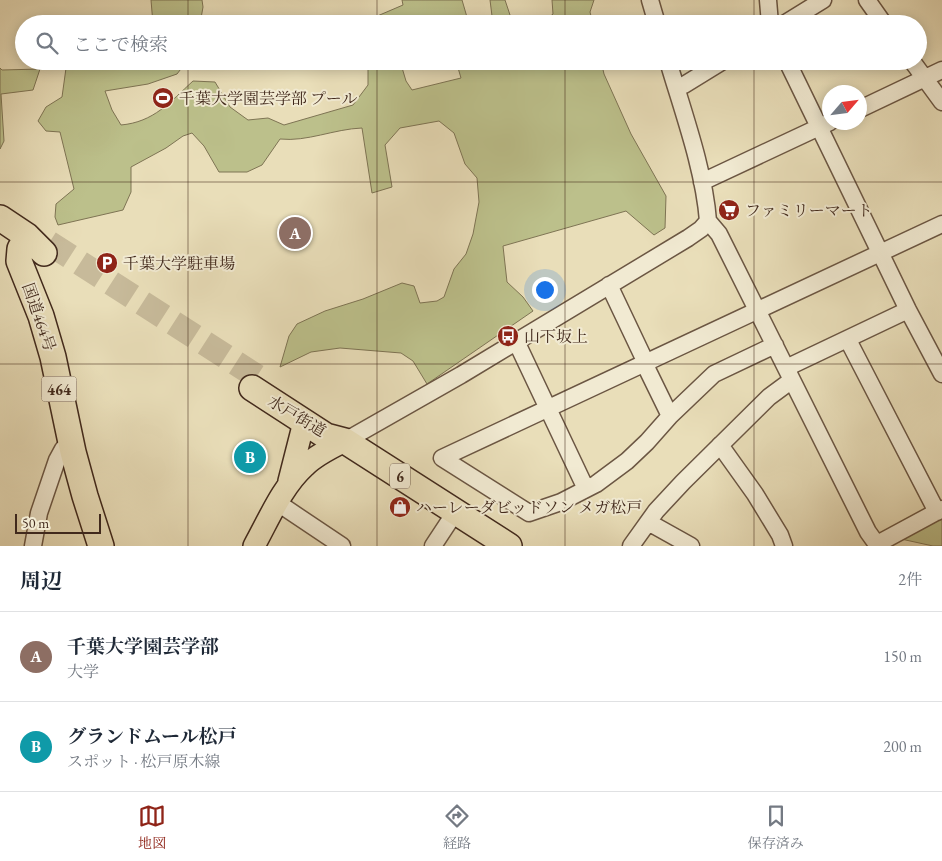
<!DOCTYPE html>
<html lang="ja">
<meta charset="utf-8">
<style>
:root{--surface:#fff;--page:#f2f2f3;--text:#1f2937;--muted:#747a83;--line:#e0e1e3;--accent:#8f2418}
body{margin:0;font-family:"EB Garamond","Noto Serif JP",serif;background:var(--page);color:var(--text)}
.compass{position:absolute;left:822px;top:85px;width:45px;height:45px;border-radius:50%;background:var(--surface);box-shadow:0 2px 12px #0003;rotate:62deg}
.scale{position:absolute;left:15px;bottom:12px;width:86px;box-sizing:border-box;padding-left:5px;border:2px solid #41291c;border-top:0;font-size:14px;line-height:18px;white-space:nowrap;color:#41291c;-webkit-text-stroke:4px #f1ead2;paint-order:stroke}
.you{position:absolute;left:544px;top:289px;width:18px;height:18px;margin:-12px;border:4px solid #fff;border-radius:50%;background:#1a73e8;box-shadow:0 0 0 8px #1a73e833}
.badge{display:grid;place-items:center;width:32px;height:32px;border-radius:50%;background:var(--accent);color:#fff;font-size:16px;font-weight:700}
.pin{position:absolute;translate:-50% -50%;border:2px solid #fff;box-shadow:0 1px 5px #0006}
.list{margin:0;padding:0;list-style:none}
h2{display:flex;justify-content:space-between;align-items:center;height:65px;margin:0;padding:0 20px;font-size:21px}
h2 small{font-size:16px;font-weight:400;color:var(--muted)}
.list li{display:grid;grid-template-columns:32px 1fr auto;gap:15px;align-items:center;box-sizing:border-box;height:90px;padding:0 20px;border-top:1px solid var(--line)}
.list b{display:block;font-size:19px;white-space:nowrap}
.list p{margin:0;font-size:16px;white-space:nowrap;color:var(--muted)}
.list em{font-size:16px;font-style:normal;color:var(--muted)}
.icon{flex:none;width:28px;height:28px;fill:none;stroke:currentColor;stroke-width:2;stroke-linecap:round;stroke-linejoin:round}
.map{position:relative;flex:none;width:942px;height:546px;overflow:hidden}
.search{position:absolute;background:var(--surface);box-shadow:0 2px 12px #0003;left:15px;right:15px;top:15px;height:55px;display:flex;align-items:center;gap:12px;box-sizing:border-box;padding:0 18px;border-radius:28px;color:var(--muted);font-size:19px}
.sheet{height:245px;background:var(--surface)}
nav{display:flex;justify-content:space-around;align-items:center;box-sizing:border-box;height:70px;border-top:1px solid var(--line);background:var(--surface);font-size:14px;color:var(--muted)}
nav a{display:grid;justify-items:center;gap:2px}
nav .on{color:var(--accent)}
.map>svg:first-child{display:block}
</style>
<div class="map">
<svg width="942" height="546" viewBox="0 0 942 546">
<rect width="100%" height="100%" fill="#e9deb9"/>
<filter id="stains"><feTurbulence type="fractalNoise" baseFrequency=".004" numOctaves="4"/><feColorMatrix values="0 0 0 0 .2 0 0 0 0 .09 0 0 0 0 .02 0 0 0 .5 -.17"/></filter>
<radialGradient id="worn" r=".72"><stop offset=".6" stop-color="#630" stop-opacity="0"/><stop offset="1" stop-color="#630" stop-opacity=".3"/></radialGradient>
<path fill="#bcc08b" stroke="#7e7454" d="M151,0h51l1,7 -3,17h-47z
M402,0h60l7,24h-26l-1,-4 -20,4h-51l4,-7 28,-12z
M490,0h15l8,24h-20z
M552,0h42l-4,12 3,12h-52l12,-10z
M67,61h120l-10,13 -29,10 -43,7 7,19 9,15c33,-3 49,-23 72,-44l22,1 15,25 18,13 20,-2 16,7 69,-20 15,-20v-24h32l6,20 6,9 49,-12 -5,-17h145l3,13 27,60 35,62 -1,32 -11,7 -28,-24 -123,35 4,36 16,15 10,14 -106,73 -14,-23 -12,-8 -61,-5 -29,4 -31,15 9,-31 8,-12 28,-13 38,-12 39,-16 12,3 6,17 17,-2 7,-4 10,-28 12,-15 7,-20 6,-32 -2,-24 -12,-14 -11,-31 -15,-12 -39,7 -15,17 7,42 -20,6 -10,-65c-28,1 -55,14 -82,11l-18,26 -15,7h-28l-15,-26 -12,-13 -9,3 -17,12 -35,19v25l-8,18 -65,15 -3,-8 1,-13 18,-15 -14,-57 -14,-1 -8,-10 8,-14 16,-10z
M0,68l2,2 38,-1 -7,21 -32,4 3,47 -4,8z
M942,518v28h-9l-32,-7z"/>
<g fill="none" stroke-linecap="round" stroke-linejoin="round">
<path stroke="#c7ba9a" stroke-width="25" stroke-dasharray="25 12" stroke-linecap="butt" d="M49,243l210,135"/>
<g stroke="#6b5643" stroke-width="19">
<path id="minor" d="M650,0l7,24
M768,0l2,24
M867,0l17,24
M784,24l39,-24
M787,61l121,249 34,64
M912,61l30,41
M676,87l8,-2 39,-24
M860,109l82,-39
M702,182l128,-60
M708,221l11,13 149,298 10,14
M609,285l37,78 2,8 22,45
M848,340l89,172
M516,341l70,148
M775,345l-61,29 -44,42 -23,26 -20,19 -31,23 -35,18 -32,11 -87,-55 500,-234
M786,368l122,-58
M345,441l116,-66 227,-137 13,-9 7,-8c-4,-52 -25,-109 -40,-160
M720,445l35,49 25,41 4,11
M278,503l64,43
M648,522l43,24
M879,543l63,-34
M33,546l6,-33 18,-53 6,-11 8,-6
M433,546l23,-35
M631,546l25,-35 27,-29 86,-85 23,-17"/>
</g>
<g stroke="#41291c" stroke-width="24">
<path id="major" d="M289,481l15,-59
M254,546c15,-27 28,-59 51,-80 11,-11 26,-18 40,-25"/>
</g>
<g stroke="#41291c" stroke-width="28">
<path id="highway" d="M0,218l27,18 17,17
M27,236l-7,13 -1,12 22,55 12,41 20,95 12,44 16,50
M252,388l74,48 19,5 164,105"/>
</g>
<use href="#minor" stroke="#f1ead2" stroke-width="16"/>
<use href="#major" stroke="#e9deb9" stroke-width="21"/>
<use href="#highway" stroke="#e9deb9" stroke-width="25"/>
</g>
<path fill="none" stroke="#41291c" stroke-width="1" stroke-opacity="0.55" d="M188,0v24M377,0v24M565,0v24M754,0v24M188,61v485M377,61v485M565,61v485M754,61v485M0,182h942M0,364h942"/>
<defs>
<g id="stadium-disc" transform="scale(1.125)"><circle r="9.5" fill="#8f2418" stroke="#f1ead2"/><path d="M0-5a6.5 5 0 1 0 0 10a6.5 5 0 1 0 0-10ZM-3.5-1.8h7v3.6h-7Z" fill="#fff"/></g>
<g id="supermarket-disc" transform="scale(1.125)"><circle r="9.5" fill="#8f2418" stroke="#f1ead2"/><path d="M-6-5.5h2.5l.6 2H6L4.5 2H-2.5L-4.4-4H-6ZM-1.5 3.2a1.3 1.3 0 1 0 .1 0ZM3 3.2a1.3 1.3 0 1 0 .1 0Z" fill="#fff"/></g>
<g id="parking-disc" transform="scale(1.125)"><circle r="9.5" fill="#8f2418" stroke="#f1ead2"/><path d="M-3.5-5.5H1a3.5 3.5 0 0 1 0 7H-1V5.5H-3.5ZM-1-3.4V-.6H.8a1.4 1.4 0 0 0 0-2.8Z" fill="#fff"/></g>
<g id="bus-disc" transform="scale(1.125)"><circle r="9.5" fill="#8f2418" stroke="#f1ead2"/><path d="M-5-6H5V4H4V6H2V4H-2V6H-4V4H-5ZM-3.5-4V0h7V-4ZM-3.5 1.2v1.5H-2V1.2ZM2 1.2v1.5H3.5V1.2Z" fill="#fff"/></g>
<g id="shop-disc" transform="scale(1.125)"><circle r="9.5" fill="#8f2418" stroke="#f1ead2"/><path d="M-5-2.5h2.3a2.7 3.5 0 0 1 5.4 0H5L5.5 6h-11ZM-1.5-2.5h3a1.5 2.3 0 0 0-3 0Z" fill="#fff"/></g>
</defs>
<g fill-rule="evenodd">
<use href="#stadium-disc" x="163" y="98"/>
<use href="#supermarket-disc" x="729" y="210"/>
<use href="#parking-disc" x="107" y="263"/>
<use href="#bus-disc" x="508" y="336"/>
<use href="#shop-disc" x="400" y="507"/>
</g>
<g text-anchor="middle" dominant-baseline="central" stroke-width="4" stroke-linejoin="round" paint-order="stroke">
<g fill="#f1ead2" stroke="#766353" stroke-width="1">
<rect x="41.5" y="376.5" width="35" height="25" rx="4"/>
<rect x="390" y="463.5" width="20" height="25" rx="4"/>
</g>
<g font-size="15" font-weight="bold" fill="#41291c">
<text x="59" y="389">464</text>
<text x="400" y="476">6</text>
</g>
<g font-size="16" fill="#41291c" stroke="#f1ead2" text-anchor="start">
<text x="179" y="98">千葉大学園芸学部 プール</text>
<text x="745" y="210">ファミリーマート</text>
<text x="123" y="263">千葉大学駐車場</text>
<text x="524" y="336">山下坂上</text>
<text x="416" y="507">ハーレーダビッドソン メガ松戸</text>
</g>
<g font-size="16" fill="#41291c" stroke="#f1ead2">
<text transform="translate(39 317) rotate(71)">国道464号</text>
<text transform="translate(297 416) rotate(31)">水戸街道</text>
</g>
</g>
<rect width="100%" height="100%" filter="url(#stains)"/>
<rect width="100%" height="100%" fill="url(#worn)"/>
</svg>
<svg class="compass" viewBox="-18 -18 36 36"><path d="M0-13l5 13h-10z" fill="#e53935"/><path d="M0 13l5-13h-10z" fill="#747a83"/></svg>
<div class="scale">50 m</div>
<div class="you"></div>
<div class="pin badge" style="left:295px;top:233px;background:#8d6e63">A</div>
<div class="pin badge" style="left:250px;top:457px;background:#0f9aa8">B</div>
<div class="search"><svg class="icon" aria-label="search" viewBox="0 0 24 24"><circle cx="10" cy="10" r="6"/><path d="M15 15l6 6"/></svg>ここで検索</div>
</div>
<section class="sheet">
<h2>周辺<small>2件</small></h2>
<ul class="list">
<li><span class="badge" style="background:#8d6e63">A</span><div><b>千葉大学園芸学部</b><p>大学</p></div><em>150 m</em></li>
<li><span class="badge" style="background:#0f9aa8">B</span><div><b>グランドムール松戸</b><p>スポット · 松戸原木線</p></div><em>200 m</em></li>
</ul>
</section>
<nav>
<a class="on"><svg class="icon" aria-label="map" viewBox="0 0 24 24"><path d="M3 6l6-2 6 2 6-2v14l-6 2-6-2-6 2zM9 4v14M15 6v14"/></svg>地図</a>
<a><svg class="icon" aria-label="directions" viewBox="0 0 24 24"><path d="M12 3l9 9-9 9-9-9zM9 14v-3h6M13 9l2 2-2 2"/></svg>経路</a>
<a><svg class="icon" aria-label="saved" viewBox="0 0 24 24"><path d="M7 4h10v16l-5-4-5 4z"/></svg>保存済み</a>
</nav>
